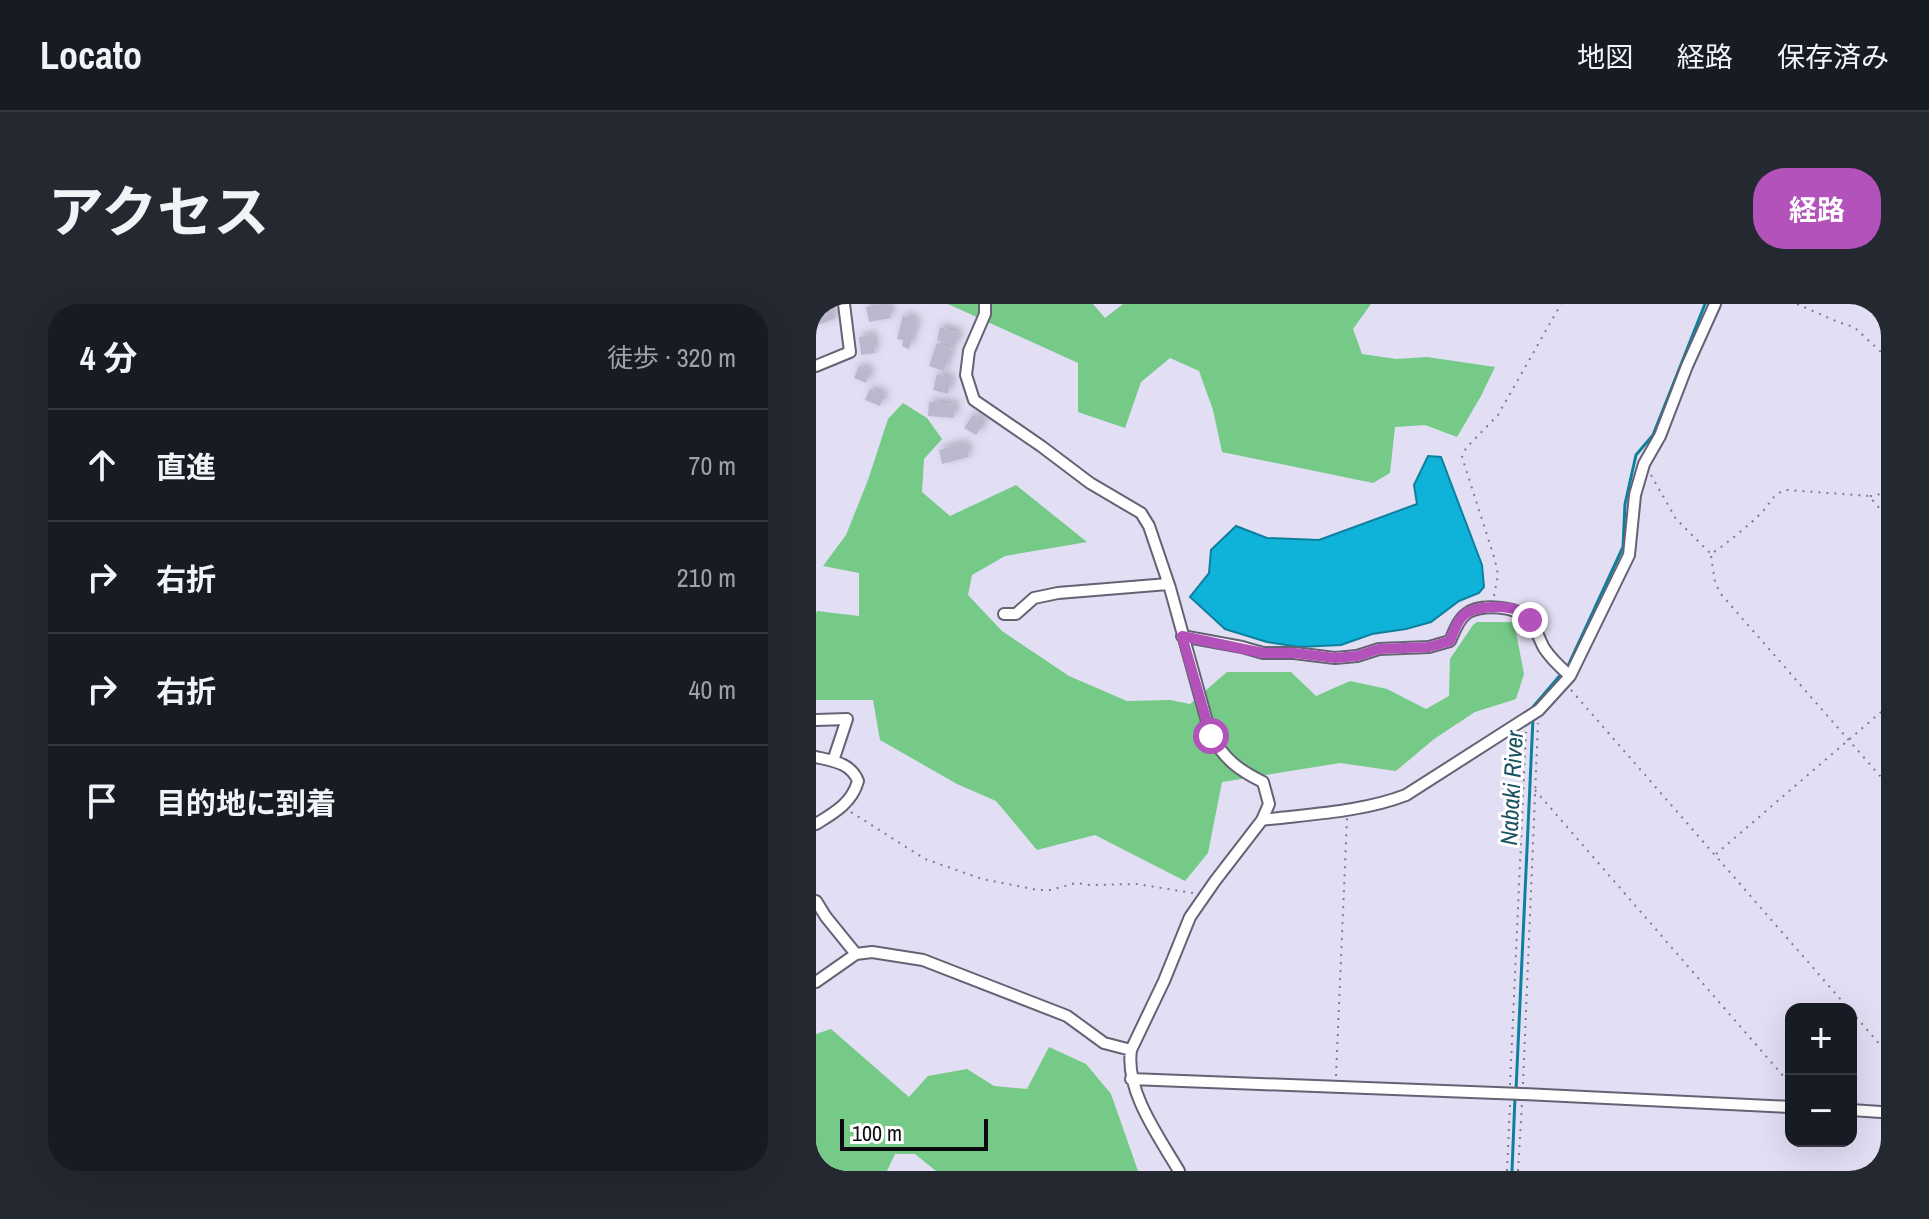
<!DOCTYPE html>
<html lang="ja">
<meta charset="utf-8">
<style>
:root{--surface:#171b24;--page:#242831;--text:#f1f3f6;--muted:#9ea1a6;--line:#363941;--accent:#b352bb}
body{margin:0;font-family:"Archivo Narrow","Noto Sans JP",sans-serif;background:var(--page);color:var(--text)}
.controls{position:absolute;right:24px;bottom:24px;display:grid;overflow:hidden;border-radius:16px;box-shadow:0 8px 32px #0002}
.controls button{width:72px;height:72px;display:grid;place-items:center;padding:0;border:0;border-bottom:2px solid var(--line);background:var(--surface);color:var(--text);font:40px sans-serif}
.scale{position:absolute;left:24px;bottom:20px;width:148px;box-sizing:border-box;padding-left:8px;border:4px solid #0c0b11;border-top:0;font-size:22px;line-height:28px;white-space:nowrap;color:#0c0b11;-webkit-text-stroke:6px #fff;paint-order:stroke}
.stop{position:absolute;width:24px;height:24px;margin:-18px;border:6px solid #b352bb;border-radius:50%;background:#fff}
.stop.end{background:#b352bb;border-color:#fff;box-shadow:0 2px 8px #0008}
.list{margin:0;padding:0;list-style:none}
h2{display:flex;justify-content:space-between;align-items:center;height:104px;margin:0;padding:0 32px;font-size:34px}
h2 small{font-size:26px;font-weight:400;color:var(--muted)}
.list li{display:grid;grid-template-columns:52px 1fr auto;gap:24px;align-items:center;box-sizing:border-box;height:112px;padding:0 32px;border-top:2px solid var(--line)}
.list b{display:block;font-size:30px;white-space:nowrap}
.list em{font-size:26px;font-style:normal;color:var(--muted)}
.icon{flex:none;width:44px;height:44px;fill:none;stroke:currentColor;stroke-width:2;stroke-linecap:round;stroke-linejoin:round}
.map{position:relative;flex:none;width:1065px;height:867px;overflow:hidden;border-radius:32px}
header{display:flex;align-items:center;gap:48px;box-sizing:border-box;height:112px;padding:0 40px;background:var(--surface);border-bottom:2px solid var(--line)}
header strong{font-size:38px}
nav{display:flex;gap:44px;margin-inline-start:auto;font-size:28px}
.intro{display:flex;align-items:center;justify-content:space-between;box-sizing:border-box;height:192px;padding:0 48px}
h1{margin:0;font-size:56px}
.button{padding:20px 36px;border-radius:32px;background:var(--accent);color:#fff;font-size:28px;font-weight:700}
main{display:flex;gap:48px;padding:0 48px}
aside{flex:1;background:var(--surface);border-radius:32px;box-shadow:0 8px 32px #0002}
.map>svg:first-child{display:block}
</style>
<header>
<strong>Locato</strong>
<nav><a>地図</a><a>経路</a><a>保存済み</a></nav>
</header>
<div class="intro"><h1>アクセス</h1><a class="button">経路</a></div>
<main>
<aside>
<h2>4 分<small>徒歩 · 320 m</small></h2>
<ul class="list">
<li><svg class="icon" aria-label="ahead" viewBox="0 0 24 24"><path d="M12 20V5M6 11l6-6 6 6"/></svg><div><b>直進</b></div><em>70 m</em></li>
<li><svg class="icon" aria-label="right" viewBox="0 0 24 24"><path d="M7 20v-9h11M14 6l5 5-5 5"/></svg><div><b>右折</b></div><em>210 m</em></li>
<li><svg class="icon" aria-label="right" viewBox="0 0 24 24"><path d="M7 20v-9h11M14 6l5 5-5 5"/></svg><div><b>右折</b></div><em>40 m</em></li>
<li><svg class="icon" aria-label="arrive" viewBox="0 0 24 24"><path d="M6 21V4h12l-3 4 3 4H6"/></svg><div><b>目的地に到着</b></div></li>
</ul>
</aside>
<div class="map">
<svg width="1065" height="867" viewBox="0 0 1065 867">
<defs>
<filter id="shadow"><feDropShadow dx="3.5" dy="-3.5" stdDeviation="4" flood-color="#0004"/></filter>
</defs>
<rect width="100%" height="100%" fill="#e2def4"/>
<path fill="#74ca86" d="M132,0h145l12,14 18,-14h248l-18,25 9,25 34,5 31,-2 68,10 -14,29 -24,41 -32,-12 -30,2 -5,46 -17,10 -151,-31 -9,-42 -14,-39 -29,-13 -29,24 -16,46 -47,-16v-49z
M87,99l24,15 15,21 -18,20 -2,33 28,24 66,-31 71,57 -82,14 -33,19 -4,20 34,36 67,45 58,25 43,-1 20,4 37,-32h64l25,24 34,-15 37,8 39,20 23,-13 1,-37 23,-34 4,-3h37l10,52 -8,25 -41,13 -41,27 -38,32 -56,-8 -118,19 -14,71 -23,28 -90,-46 -58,15 -41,-49 -39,-17 -77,-44 -7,-40h-57v-86l1,-3 42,5v-43l-36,-7 23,-31 22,-55 20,-61z
M15,725l78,68 19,-21 39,-7 27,17 33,3 22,-42 37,17 25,30 27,77h-202l-21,-17h-20l-8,17h-71v-137z"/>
<path fill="#0fb2d9" stroke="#0e809d" stroke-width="2" d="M612,152l13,1 41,108 2,22 -5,6 -20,8 -28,21 -25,7 -34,5 -31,11 -42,2 -32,-5 -42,-13 -35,-32 19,-24 2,-23 25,-24 31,12 52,2 98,-36 -3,-19z"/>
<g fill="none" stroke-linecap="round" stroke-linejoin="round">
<path stroke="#0e809d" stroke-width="3" d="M717,406v-3l35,-41 55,-119 2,-43 11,-49 17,-20 52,-131
M700,786l17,-372
M696,867l3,-74"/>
</g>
<path fill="#bbb8cd" filter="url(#shadow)" d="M65,0h7l3,14 -22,4 -3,-15z
M15,4l5,10 -20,8v-12z
M87,12l14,4 -8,29 -7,-3 1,-6 -6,-1z
M124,23l19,6 -4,13 -18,-6z
M57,31l2,18 -14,2 -2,-18z
M121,39l15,5 -8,23 -15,-5z
M43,62l12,5 -5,12 -12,-5z
M121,70l14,4 -3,16 -15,-4z
M54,85l15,6 -5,11 -15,-6z
M113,98l26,2 -1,14 -26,-2z
M157,111l12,7 -9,13 -12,-7z
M149,139l4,14 -27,7 -3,-14z"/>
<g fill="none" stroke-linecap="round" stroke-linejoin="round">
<g stroke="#656274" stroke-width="14">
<path id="street" d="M169,0v10l-16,37 -3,24 8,25 67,46 49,37 51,30 8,13 21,62 41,148c15,24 26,33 52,46l6,22 -7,16 -47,61 -25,36 -26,64 -33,69c-6,41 28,87 48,121
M0,3l6,-3
M0,62l34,-14 -6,-48
M188,310h12l18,-16 24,-5 110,-9
M366,332l60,11 21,6h31l41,5 22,-2 22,-7 50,-2 21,-6c4,-9 8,-21 16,-27 13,-11 53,-8 64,6 6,8 9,19 14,28 7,11 16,19 26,28
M0,416l31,-1 -14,42
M0,453c17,4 35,6 42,24 -6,22 -24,32 -42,43
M446,516c48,-6 100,-8 144,-25l133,-85 31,-34 59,-121 6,-60 9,-31 16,-28 27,-70 28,-62
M0,597l10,16 30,37
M0,678l40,-28 16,-2 51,8 144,56 37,27 27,7
M315,775l391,15 269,13
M1035,806l30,2"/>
</g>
<path stroke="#7f7d8b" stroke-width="2" stroke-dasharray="2 6" stroke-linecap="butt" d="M981,0l41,18 16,5 27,25
M835,171l25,44 35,35c15,-10 40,-30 52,-43 9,-10 10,-18 24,-21l82,6 12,14
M1054,192h6l5,-3
M895,252l4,26 5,11 161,184
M678,292l4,-21 -3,-15 -33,-103 4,-9 32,-33 63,-111
M755,386l278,319
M719,486l256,295
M35,508l74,47 57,20 56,11h12l26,-7 14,2 47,-1 56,9
M900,550l165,-142
M1035,707l30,35
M520,772l11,-258
M707,780l15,-361
M694,781l16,-353
M691,867l3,-67
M702,867l4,-68"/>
<use href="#street" stroke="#fff" stroke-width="10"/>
</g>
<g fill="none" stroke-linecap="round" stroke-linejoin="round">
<path stroke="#b352bb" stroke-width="10" d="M395,432l-29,-100 81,17h31l41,5 22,-2 22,-7 50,-2 21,-6c3,-8 7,-18 12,-24 10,-12 44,-12 58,-6 2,1 8,7 10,9"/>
</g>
<g text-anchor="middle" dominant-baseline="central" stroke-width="6" stroke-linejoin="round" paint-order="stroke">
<g font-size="24" font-style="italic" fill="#195262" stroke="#fff">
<text transform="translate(695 484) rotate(-87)">Nabaki River</text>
</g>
</g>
</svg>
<div class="controls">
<button>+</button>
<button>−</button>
</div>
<div class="scale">100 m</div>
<div class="stop" style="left:395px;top:432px"></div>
<div class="stop end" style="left:714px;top:316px"></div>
</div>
</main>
